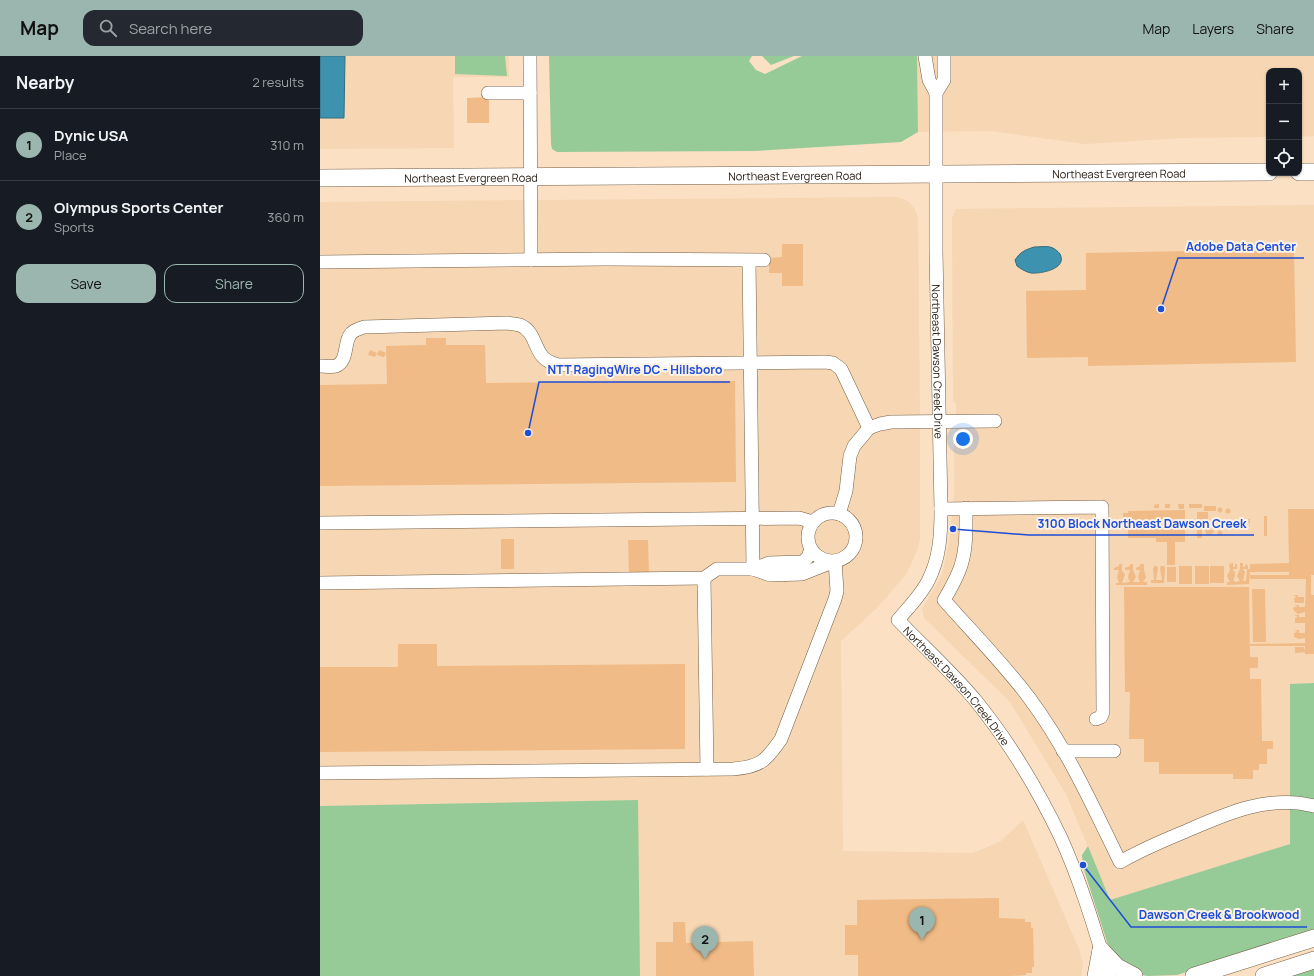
<!DOCTYPE html>
<meta charset="utf-8">
<style>
:root{--surface:#171b24;--page:#242831;--text:#f1f3f6;--muted:#9ea1a6;--line:#363941;--accent:#9bb6ae}
body{margin:0;font-family:Manrope,sans-serif;background:var(--page);color:var(--text)}
.controls{position:absolute;right:12px;top:12px;display:grid;overflow:hidden;border-radius:8px;box-shadow:0 1px 3px #0004}
.controls button{width:36px;height:36px;display:grid;place-items:center;padding:0;border:0;border-bottom:1px solid var(--line);background:var(--surface);color:var(--text);font:20px sans-serif}
.you{position:absolute;left:643px;top:383px;width:14px;height:14px;margin:-10px;border:3px solid #fff;border-radius:50%;background:#1a73e8;box-shadow:0 0 0 6px #1a73e833}
.badge{display:grid;place-items:center;width:26px;height:26px;border-radius:50%;background:var(--accent);color:#111;font-size:13px;font-weight:700}
.pin{position:absolute;translate:-50% -33px;filter:drop-shadow(0 1px 2px #0008)}
.pin::after{content:'';position:absolute;top:21px;width:14px;height:12px;background:inherit;clip-path:polygon(0 0,100% 0,50% 100%)}
.list{margin:0;padding:0;list-style:none}
h2{display:flex;justify-content:space-between;align-items:center;height:52px;margin:0;padding:0 16px;font-size:17px}
h2 small{font-size:13px;font-weight:400;color:var(--muted)}
.list li{display:grid;grid-template-columns:26px 1fr auto;gap:12px;align-items:center;box-sizing:border-box;height:72px;padding:0 16px;border-top:1px solid var(--line)}
.list b{display:block;font-size:15px;white-space:nowrap}
.list p{margin:0;font-size:13px;white-space:nowrap;color:var(--muted)}
.list em{font-size:13px;font-style:normal;color:var(--muted)}
.actions{display:flex;gap:8px;padding:12px 16px}
.actions a{flex:1;padding:9px 0;border:1px solid var(--accent);border-radius:12px;text-align:center;font-size:14px;color:var(--accent)}
.actions .main{background:var(--accent);color:#111}
.icon{flex:none;width:22px;height:22px;fill:none;stroke:currentColor;stroke-width:2;stroke-linecap:round;stroke-linejoin:round}
.map{position:relative;flex:none;width:994px;height:920px;overflow:hidden}
header{display:flex;align-items:center;gap:24px;box-sizing:border-box;height:56px;padding:0 20px;background:var(--accent);color:#111}
header strong{font-size:19px}
nav{display:flex;gap:22px;margin-inline-start:auto;font-size:14px}
.search{width:280px;height:36px;background:var(--page);display:flex;align-items:center;gap:10px;box-sizing:border-box;padding:0 14px;border-radius:12px;color:var(--muted);font-size:15px}
main{display:flex}
aside{flex:1;background:var(--surface)}
.map>svg:first-child{display:block}
</style>
<header>
<strong>Map</strong>
<div class="search"><svg class="icon" aria-label="search" viewBox="0 0 24 24"><circle cx="10" cy="10" r="6"/><path d="M15 15l6 6"/></svg>Search here</div>
<nav><a>Map</a><a>Layers</a><a>Share</a></nav>
</header>
<main>
<aside>
<h2>Nearby<small>2 results</small></h2>
<ul class="list">
<li><span class="badge">1</span><div><b>Dynic USA</b><p>Place</p></div><em>310 m</em></li>
<li><span class="badge">2</span><div><b>Olympus Sports Center</b><p>Sports</p></div><em>360 m</em></li>
</ul>
<div class="actions"><a class="main">Save</a><a>Share</a></div>
</aside>
<div class="map">
<svg width="994" height="920" viewBox="0 0 994 920">
<rect width="100%" height="100%" fill="#fbe0c3"/>
<path fill="#f6d6b3" d="M0,0h189v21h-56l1,71 -134,1z
M597,0h397v80l-15,1v-66h-30v66l-88,1 -96,6 -94,-13 -73,1z
M576,141l8,2 6,4 6,8 2,8 2,199v120l-2,10 -11,25 -29,34 -37,34 2,210 130,2 28,-12 22,-21 56,129 4,15 -2,12h-761v-774z
M994,149v478l-24,2v159l-180,56 -44,-106 -56,-92 -86,-84 -2,-9 20,-34 7,-32 5,-50v-53l2,-2v-34l-3,-3 -1,-183 4,-9z"/>
<path fill="#96cb98" d="M135,0h50l2,20 -52,-2z
M229,0h203l-3,5 7,9 9,4 37,-18h115l1,76 -17,10 -146,9 -198,1 -5,-3 -1,-5z
M442,0h32l-23,9z
M994,627v249l-137,43 -30,1 -12,-3 -18,-14 -10,-17 -24,-75 -1,-12 6,-9 22,54 180,-56v-160z
M318,744l2,176h-320v-170z
M994,911v9h-28z"/>
<path fill="#3d93af" stroke="#356e7e" d="M0,0h25l-1,62h-24z
M714,191c5,0 12,-1 16,0 4,1 8,4 10,7 8,15 -20,20 -29,19 -5,-1 -10,-4 -14,-7l-2,-6c5,-8 10,-10 19,-13z"/>
<path fill="#f0bb86" d="M169,41v26h-22v-25z
M462,188h21v42h-21v-13h-13v-15l13,-1z
M974,193l2,113 -208,4v-9l-61,1 -1,-67 60,-1v-37z
M106,282h20v7h39l1,38 249,-2 1,101 -416,4v-101l67,-1 -1,-38 40,-1z
M50,294l7,3 -2,4 -7,-2z
M59,294l7,3 -2,4 -7,-2z
M839,448v4h-5v-3z
M845,448h5v4h-5z
M858,448h6v5h-5z
M869,448h13v4h-13z
M884,450h12v5h-12z
M897.5 454a2.5 2.5 0 1 1 5 0a2.5 2.5 0 1 1-5 0Z
M905.5 455a2.5 2.5 0 1 1 5 0a2.5 2.5 0 1 1-5 0Z
M968,453h26v66h-3v20h3v59h-9v-8h-55v-2l55,-1v-5l-6,1 -5,-2v-4l4,-1 -4,-2h5v3h6v-10h-10v-5l3,-1 -4,-2h5v2h6v-5l-7,2 -4,-3 -1,-3 2,-1h3l-4,-2h5v2h6l1,-28h-56v-4h39v-3h-39l-1,12 -22,1v-3h3l-3,-6 3,-6 -1,-6 4,-1v4h2v-4l2,2v4h-4l2,4v3l-2,4 2,2 5,-1 -3,-5 3,-7v-6h3v4h2l1,-3 2,2v3h-5l2,3 -2,9h3l1,-12h3v-5l39,-1z
M865,454v32h-10v23h-8v-23h-11v-4h-28v-18h-5v-7h5v-2z
M877,456h11v10l-11,1z
M944,460h3v20h-3z
M917,463h13v4h-13z
M877,469h5v13h-5z
M888,472l6,3v1l-5,3 -3,-1 -1,-4z
M897.5 477a2.5 2.5 0 1 1 5 0a2.5 2.5 0 1 1-5 0Z
M181,483h13v30h-13z
M308,484h20l1,32h-20z
M799,508h3v7l3,3 -3,9 8,-1 -2,-5 2,-7h-5v-2l5,-2v-2h3v6l3,7 -3,5h7l-2,-5 2,-7h-4v-2l4,-2v-2h4v6l2,7 -3,5h4v3h-31v-2h3l-2,-6 2,-7h-5v-2l5,-2z
M834,510h3l1,2 -2,12h6l-2,-12 1,-2h3l1,2 -1,15h-13v-3h3l-1,-12h1z
M859,510h13v18h-13z
M875,510h14v18h-14z
M890,510h14v17h-14z
M847,511h9v15h-9z
M804,531h125l1,70h8v11h-8v11h11l1,62h11v8h-6v15h-8v6h-6v9h-20v-5h-74v-12h-15v-23h-15l1,-47h-5z
M932,533h13l1,53h-13z
M973,539h5v2h6v6h-9l-1,-5 3,-1z
M78,588h39v22l248,-2v85l-365,3v-85h78z
M975,591h9l1,5 -10,1z
M679,842v20l26,1v3h6v6h2l1,39h-2v6h-6v2l-16,1h-152v-21h-13v-30h12v-25z
M353,866h12l1,21 67,-2 1,35h-98v-34h17z"/>
<g fill="none" stroke-linecap="round" stroke-linejoin="round">
<g stroke="#745e44" stroke-width="14">
<g id="minor">
<path d="M210,0l1,204"/>
<path d="M605,0l4,24 7,13"/>
<path id="s1" d="M624,0v24l-8,13v158l5,258c0,25 -1,49 -13,72 -7,14 -20,27 -30,39 26,27 54,52 78,81 34,42 62,89 85,137 20,44 34,92 48,138"/>
<path d="M168,37h42"/>
<path d="M429,205l4,308"/>
<path d="M0,206l286,-3 158,1"/>
<path d="M0,310c5,0 12,1 16,0 12,-5 8,-23 14,-31 3,-5 9,-6 14,-8l144,-4c4,1 9,1 12,2 14,6 14,21 22,31 4,5 10,7 16,9l267,-3 8,1 8,6 28,59"/>
<path d="M646,452c0,21 1,44 -7,63 -4,10 -9,19 -15,29 29,33 60,64 86,99 37,50 63,107 90,163 21,-12 42,-21 64,-30 41,-18 85,-38 130,-26"/>
<path d="M621,453l161,-2 1,205 -2,5 -5,2"/>
<circle cx="512" cy="481" r="24"/>
<path d="M519,458l7,-23 4,-35 4,-10 15,-18 11,-4 11,-2 104,-1"/>
<path d="M0,467l479,-5 14,4"/>
<path d="M384,522l3,191"/>
<path d="M0,527l384,-5 13,-9h36l16,-6 34,-1 5,-5 3,-8"/>
<path d="M743,695h51"/>
<path d="M0,717l413,-4c27,-2 33,-8 48,-30l54,-140 2,-8 -2,-30 -33,13 -32,1 -17,-6"/>
</g>
</g>
<g stroke="#745e44" stroke-width="18">
<g id="major">
<path d="M979,116h15"/>
<path id="s2" d="M0,122l949,-6"/>
<path d="M781,894l16,17 17,9"/>
<path d="M776,920l5,-26"/>
<path d="M874,920l120,-38"/>
<path d="M944,920l50,-16"/>
</g>
</g>
<use href="#minor" stroke="#fff" stroke-width="13"/>
<use href="#major" stroke="#fff" stroke-width="17"/>
</g>
<g text-anchor="middle" dominant-baseline="central" stroke-width="4" stroke-linejoin="round" paint-order="stroke">
<g font-size="11" fill="#21170d" stroke="#fbf1e5">
<text stroke="none"><textPath href="#s2" startOffset="799">Northeast Evergreen Road</textPath></text>
<text stroke="none"><textPath href="#s2" startOffset="475">Northeast Evergreen Road</textPath></text>
<text stroke="none"><textPath href="#s2" startOffset="151">Northeast Evergreen Road</textPath></text>
<text stroke="none"><textPath href="#s1" startOffset="308">Northeast Dawson Creek Drive</textPath></text>
<text stroke="none"><textPath href="#s1" startOffset="667">Northeast Dawson Creek Drive</textPath></text>
</g>
</g>
<path fill="none" stroke="#1d4ed8" stroke-width="1.5" d="M841 253L858 202H984M208 377L219 326H410M633 473L709 479H934M763 809L811 871H987"/>
<g fill="#1d4ed8" stroke="#fbf1e5" stroke-width="1.5">
<circle cx="841" cy="253" r="4"/>
<circle cx="208" cy="377" r="4"/>
<circle cx="633" cy="473" r="4"/>
<circle cx="763" cy="809" r="4"/>
</g>
<g font-size="12" text-anchor="middle" font-weight="bold" fill="#1d4ed8" stroke="#fbf1e5" stroke-width="4" stroke-linejoin="round" paint-order="stroke">
<text x="921" y="195">Adobe Data Center</text>
<text x="315" y="318">NTT RagingWire DC - Hillsboro</text>
<text x="822" y="472">3100 Block Northeast Dawson Creek</text>
<text x="899" y="863">Dawson Creek &amp; Brookwood</text>
</g>
</svg>
<div class="controls">
<button>+</button>
<button>−</button>
<button><svg class="icon" aria-label="locate" viewBox="0 0 24 24"><circle cx="12" cy="12" r="6"/><path d="M12 2v4M12 18v4M2 12h4M18 12h4"/></svg></button>
</div>
<div class="you"></div>
<div class="pin badge" style="left:602px;top:884px">1</div>
<div class="pin badge" style="left:385px;top:903px">2</div>
</div>
</main>
